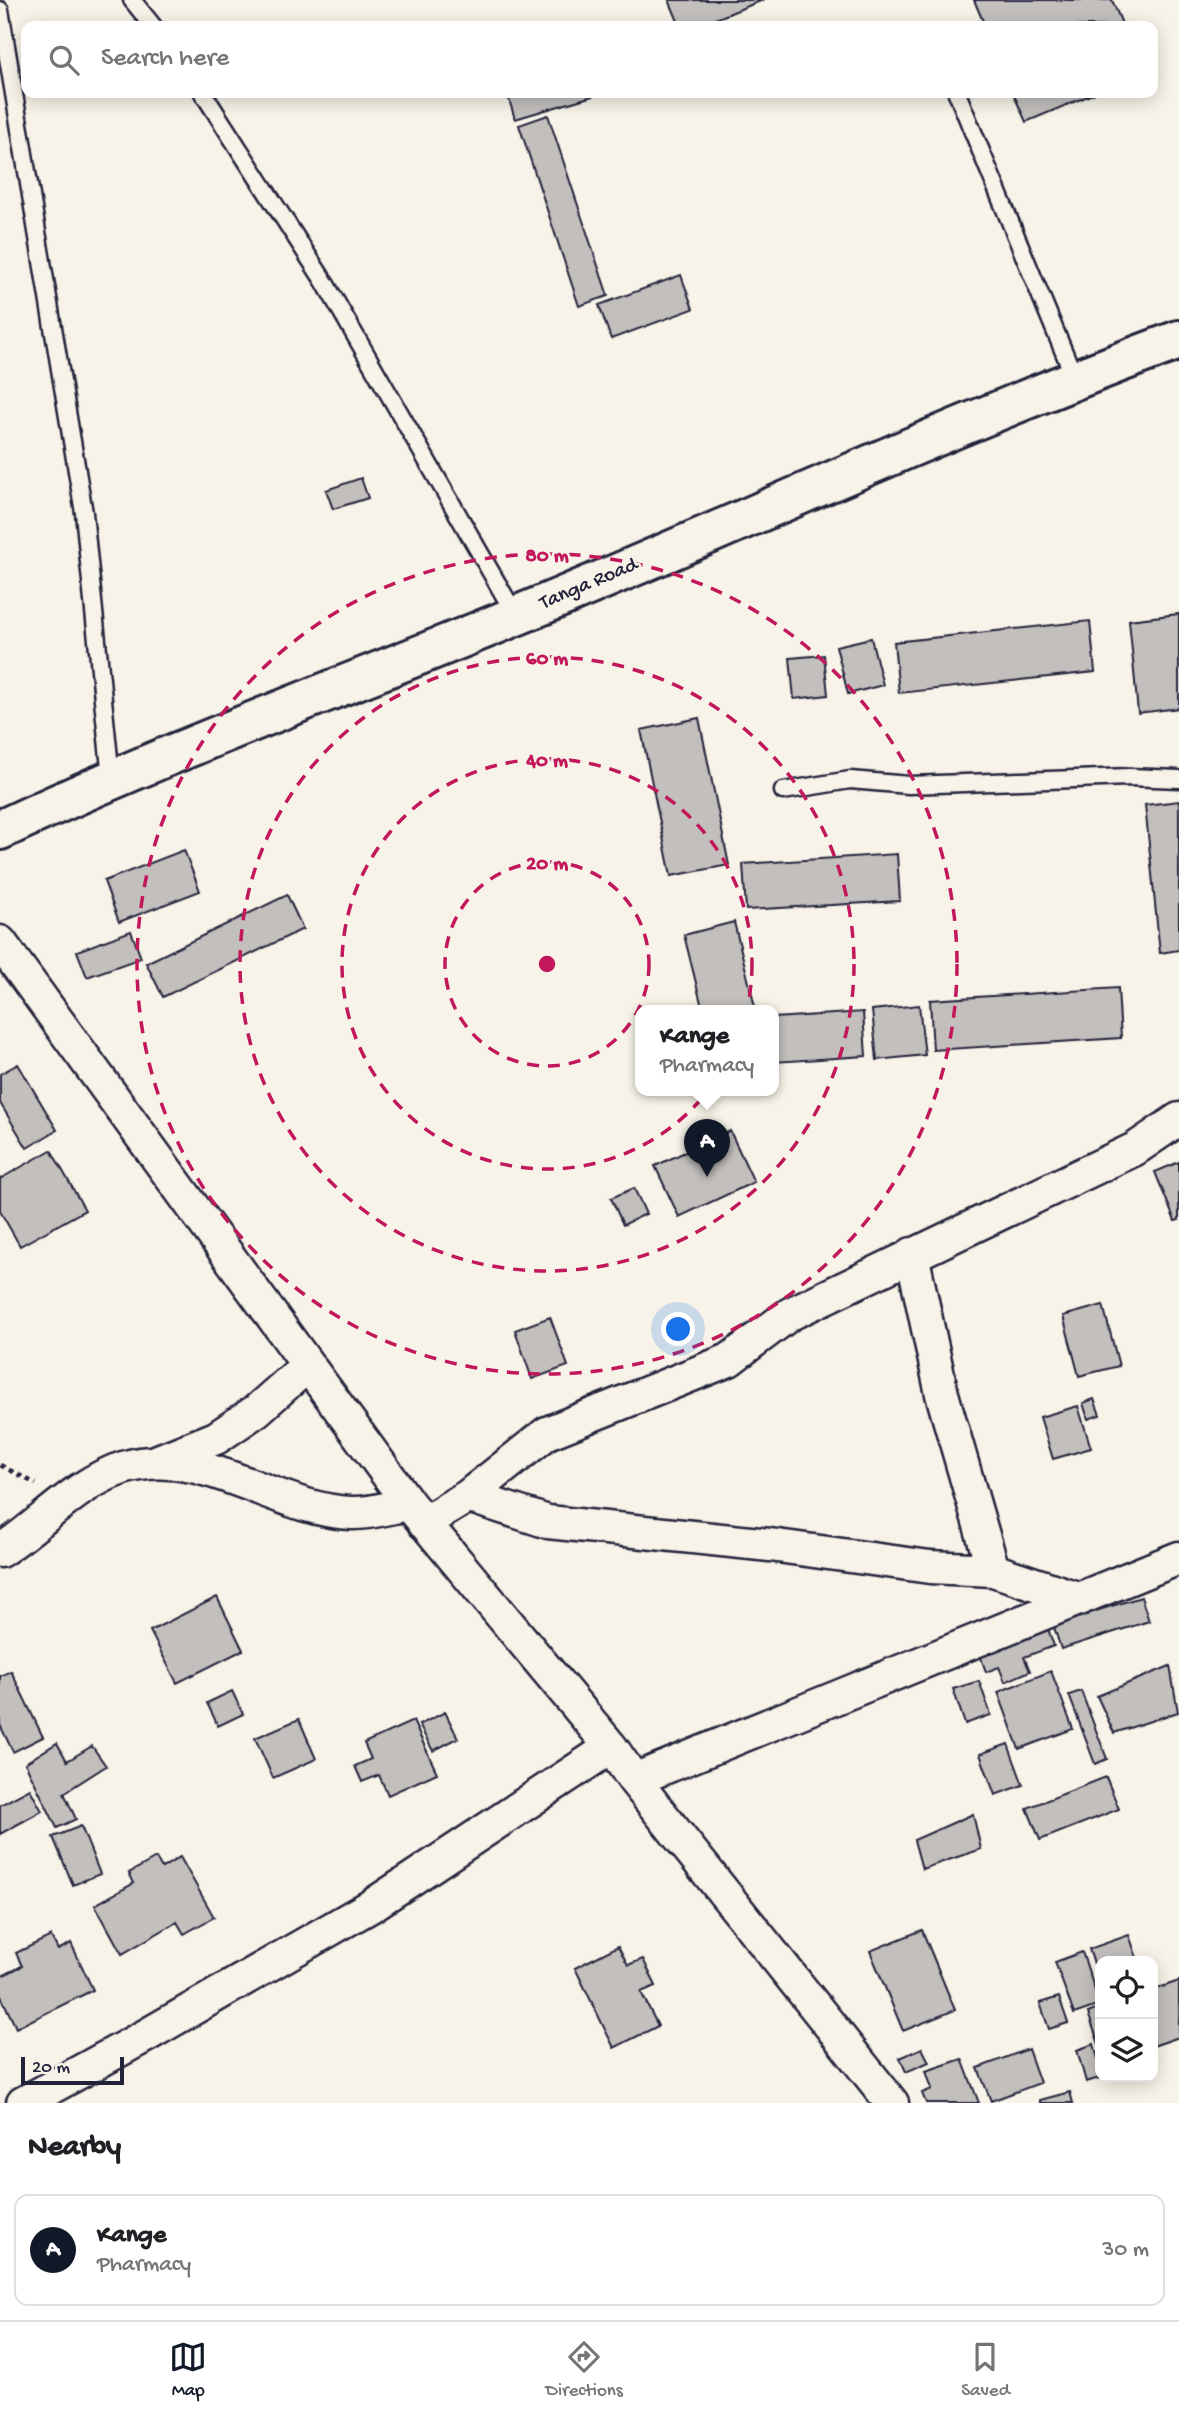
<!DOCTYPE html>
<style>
:root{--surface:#fff;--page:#f6f6f6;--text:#202124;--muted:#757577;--line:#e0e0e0;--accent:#111827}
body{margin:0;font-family:"Gochi Hand",sans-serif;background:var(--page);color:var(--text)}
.controls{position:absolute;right:21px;bottom:21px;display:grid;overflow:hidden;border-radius:14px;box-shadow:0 4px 18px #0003}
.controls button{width:63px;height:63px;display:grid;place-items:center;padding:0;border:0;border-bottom:2px solid var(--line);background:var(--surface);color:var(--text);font:35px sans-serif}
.scale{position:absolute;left:21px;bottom:18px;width:103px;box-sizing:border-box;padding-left:7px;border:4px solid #22223b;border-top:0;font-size:19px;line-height:24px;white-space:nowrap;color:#22223b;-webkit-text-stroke:5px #f7f3e8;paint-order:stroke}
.you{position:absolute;left:679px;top:1330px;width:24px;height:24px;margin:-18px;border:5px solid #fff;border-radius:50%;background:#1a73e8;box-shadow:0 0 0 10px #1a73e833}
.badge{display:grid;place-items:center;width:46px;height:46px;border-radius:50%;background:var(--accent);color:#fff;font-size:23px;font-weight:700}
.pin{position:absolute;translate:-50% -58px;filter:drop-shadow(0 2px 4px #0008)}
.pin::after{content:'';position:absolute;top:37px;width:24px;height:21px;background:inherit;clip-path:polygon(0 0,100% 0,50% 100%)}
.popup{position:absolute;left:635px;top:1005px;width:144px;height:91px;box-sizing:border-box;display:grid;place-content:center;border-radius:14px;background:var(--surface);filter:drop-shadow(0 2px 5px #0005);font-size:23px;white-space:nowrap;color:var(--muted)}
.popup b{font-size:26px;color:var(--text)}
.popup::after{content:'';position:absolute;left:50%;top:100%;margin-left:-14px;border:14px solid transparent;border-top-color:var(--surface)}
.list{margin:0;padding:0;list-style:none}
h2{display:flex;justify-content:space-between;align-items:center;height:91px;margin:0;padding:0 28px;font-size:30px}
h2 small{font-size:23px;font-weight:400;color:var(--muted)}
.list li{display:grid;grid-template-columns:46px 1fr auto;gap:21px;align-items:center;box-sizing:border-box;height:112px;margin:0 14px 14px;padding:0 14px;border:2px solid var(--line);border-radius:14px}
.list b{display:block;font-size:26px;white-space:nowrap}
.list p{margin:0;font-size:23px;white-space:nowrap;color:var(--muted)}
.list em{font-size:23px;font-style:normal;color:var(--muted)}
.icon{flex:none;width:38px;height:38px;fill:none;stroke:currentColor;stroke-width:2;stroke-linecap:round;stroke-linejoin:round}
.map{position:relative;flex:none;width:1179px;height:2103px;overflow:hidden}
.search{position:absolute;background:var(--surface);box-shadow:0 4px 18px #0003;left:21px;right:21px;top:21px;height:77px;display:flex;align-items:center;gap:18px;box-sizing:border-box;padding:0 24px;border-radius:14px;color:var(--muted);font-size:26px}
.sheet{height:217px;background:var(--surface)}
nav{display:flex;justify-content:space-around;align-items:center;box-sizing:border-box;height:98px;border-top:2px solid var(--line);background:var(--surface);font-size:19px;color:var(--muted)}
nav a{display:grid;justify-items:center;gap:4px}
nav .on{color:var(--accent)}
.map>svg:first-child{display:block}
</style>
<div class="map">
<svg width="1179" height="2103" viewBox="0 0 1179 2103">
<rect width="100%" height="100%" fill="#f7f3e8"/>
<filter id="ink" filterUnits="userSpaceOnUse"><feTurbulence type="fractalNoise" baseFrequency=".0143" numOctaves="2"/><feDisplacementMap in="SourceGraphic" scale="14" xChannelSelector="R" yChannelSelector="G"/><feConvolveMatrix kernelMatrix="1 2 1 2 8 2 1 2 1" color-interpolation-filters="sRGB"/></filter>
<g filter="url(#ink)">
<path fill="#c2bfbd" stroke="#22223b" stroke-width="2" d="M669,0h94l-65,26h-18z
M974,0h138l11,26h-138z
M507,93h96l-88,26z
M1013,93h82l-69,29z
M548,115l60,181 -29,10 -60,-181z
M681,275l12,34 -82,30 -12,-34z
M361,478l7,20 -35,11 -7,-19z
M1179,614v94l-41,5 -9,-93z
M1090,621l5,51 -196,21 -5,-51z
M871,638l12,47 -35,9 -12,-48z
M824,655l4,40 -34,4 -4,-41z
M699,718l30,147 -58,11 -30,-146z
M1179,801v149l-19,3 -15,-148z
M184,850l16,41 -81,31 -15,-41z
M897,854l3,47 -154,9 -3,-46z
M287,895l16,34 -140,68 -17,-34z
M734,922l22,89h-53l-19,-76z
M131,931l10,27 -54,19 -10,-26z
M1118,988l3,50 -188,12 -3,-50z
M919,1005l6,50 -48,5 -5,-50z
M863,1012l3,44 -92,6v-44z
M18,1064l39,66 -30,18 -27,-45v-29z
M730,1131l24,51 -75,35 -24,-51z
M51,1150l34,60 -65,36 -20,-35v-32z
M1179,1162v58l-4,1 -20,-49z
M634,1188l12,26 -23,11 -12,-27z
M1103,1305l16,61 -40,10 -16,-60z
M550,1317l18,49 -36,13 -17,-49z
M1094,1399l6,16 -12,4 -5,-16z
M1078,1406l13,42 -38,11 -13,-42z
M217,1597l26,53 -66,33 -27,-52z
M1141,1597l8,24 -88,28 -8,-25z
M1047,1626l7,20 -30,11 6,14 -25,11 -6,-15 -13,5 -7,-20z
M1170,1666l8,46 -64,21 -17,-37z
M11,1671l32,66 -30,15 -13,-27v-49z
M1051,1671l22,58 -54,20 -21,-57z
M979,1681l12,34 -26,9 -12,-35z
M232,1691l11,23 -25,12 -11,-23z
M1081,1691l26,68 -12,5 -26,-69z
M445,1712l13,26 -25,13 -14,-26z
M299,1719l17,40 -43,19 -18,-40z
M413,1721l24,52 -49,22 -9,-20 -17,7 -7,-16 16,-7 -7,-16z
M57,1743l10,18 25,-15 14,20 -42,27 12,26 -19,9 -32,-65z
M1008,1744l15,41 -28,10 -15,-41z
M1106,1777l13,32 -79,31 -13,-32z
M30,1789l12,22 -42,23v-29z
M973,1814l8,35 -59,20 -8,-29z
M81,1826l19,48 -27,11 -20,-48z
M180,1857l34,60 -30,17 -7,-12 -55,32 -27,-49 39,-22 -5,-10 27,-15 6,10z
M922,1930l33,80 -52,21 -33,-80z
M1129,1935l9,26h-38v20l-11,-32z
M51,1936l7,14 13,-7 22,47 -77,38 -16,-34v-17l22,-11 -6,-13z
M618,1946l10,19 15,-6 13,27 -15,6 17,34 -44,22 -39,-80z
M1082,1952l18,53 -26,9 -19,-52z
M1179,1981v56l-26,9v-56z
M1059,1997l9,26 -19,6 -9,-26z
M1100,2008v39l-12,-34z
M1094,2044l9,33 -17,5 -9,-32z
M922,2048l7,14 -23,10 -6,-14z
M1028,2049l12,34 -49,18 -13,-33z
M962,2059l17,44h-53l-4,-10 10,-4 -6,-18z
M1070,2092l3,11h-33v-3z"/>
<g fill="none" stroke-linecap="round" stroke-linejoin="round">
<g stroke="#22223b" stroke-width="21">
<path id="lane" d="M132,0l21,26
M0,10l84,503 27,265
M203,93l121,188 192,335
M957,93l118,286
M783,791l67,-11 59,5 220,-8 50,2"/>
</g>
<g stroke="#22223b" stroke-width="37">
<path id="street" d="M0,942l409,562 202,243 23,33 258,323
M912,1254l30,140 51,176
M158,1461l58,-23 40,-27 52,-46
M468,1496l80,26 222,23 160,22 63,3 87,29
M424,1523l44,-27 79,-63 182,-73 61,-46 345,-165 44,-30
M0,1551c41,-26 76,-68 123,-83 79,-25 151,42 228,45 18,1 40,-6 58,-9
M634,1780l545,-222
M23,2103l124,-68 224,-129 240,-159"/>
</g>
<g stroke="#22223b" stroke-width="44">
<path id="highway" d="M0,830c168,-79 343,-143 516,-214 221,-91 438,-193 663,-276"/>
</g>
<path stroke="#22223b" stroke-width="4.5" stroke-dasharray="5 5" stroke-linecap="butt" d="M0,1465l36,19"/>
<use href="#lane" stroke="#f7f3e8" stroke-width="16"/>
<use href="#street" stroke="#f7f3e8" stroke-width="32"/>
<use href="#highway" stroke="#f7f3e8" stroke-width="38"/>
</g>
</g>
<g fill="none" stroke="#c2185b" stroke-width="3.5" stroke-dasharray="12 9">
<circle cx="547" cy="964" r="102"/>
<circle cx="547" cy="964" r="205"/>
<circle cx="547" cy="964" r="307"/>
<circle cx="547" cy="964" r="410"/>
</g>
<g text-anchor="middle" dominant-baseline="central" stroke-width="5" stroke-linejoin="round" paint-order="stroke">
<g font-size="21" fill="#22223b" stroke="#f7f3e8">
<text transform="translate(589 585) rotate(-23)">Tanga Road</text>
</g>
</g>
<circle cx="547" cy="964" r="10" fill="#c2185b" stroke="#f7f3e8" stroke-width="3.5"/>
<g font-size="21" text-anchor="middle" font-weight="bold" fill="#c2185b" stroke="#f7f3e8" stroke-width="5" stroke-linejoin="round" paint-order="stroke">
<text x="547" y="561">80 m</text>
<text x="547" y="664">60 m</text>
<text x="547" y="766">40 m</text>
<text x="547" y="869">20 m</text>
</g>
</svg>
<div class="controls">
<button><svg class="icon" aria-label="locate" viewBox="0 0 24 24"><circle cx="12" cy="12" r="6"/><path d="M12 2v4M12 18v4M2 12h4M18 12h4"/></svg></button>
<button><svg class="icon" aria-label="layers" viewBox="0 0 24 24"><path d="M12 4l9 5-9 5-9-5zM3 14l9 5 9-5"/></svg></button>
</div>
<div class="scale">20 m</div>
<div class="you"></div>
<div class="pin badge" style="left:707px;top:1177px">A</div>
<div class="popup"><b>Kange</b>Pharmacy</div>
<div class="search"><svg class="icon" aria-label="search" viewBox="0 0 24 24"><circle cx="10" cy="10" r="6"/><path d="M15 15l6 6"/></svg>Search here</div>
</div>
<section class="sheet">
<h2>Nearby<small></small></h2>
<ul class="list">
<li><span class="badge">A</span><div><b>Kange</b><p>Pharmacy</p></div><em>30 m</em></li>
</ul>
</section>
<nav>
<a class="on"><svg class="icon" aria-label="map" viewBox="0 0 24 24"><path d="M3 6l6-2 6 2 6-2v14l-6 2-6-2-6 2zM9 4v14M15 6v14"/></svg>Map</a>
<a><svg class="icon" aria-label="directions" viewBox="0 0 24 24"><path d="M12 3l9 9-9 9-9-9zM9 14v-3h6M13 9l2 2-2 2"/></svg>Directions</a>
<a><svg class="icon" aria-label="saved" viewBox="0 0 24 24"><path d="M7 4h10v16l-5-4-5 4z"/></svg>Saved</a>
</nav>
